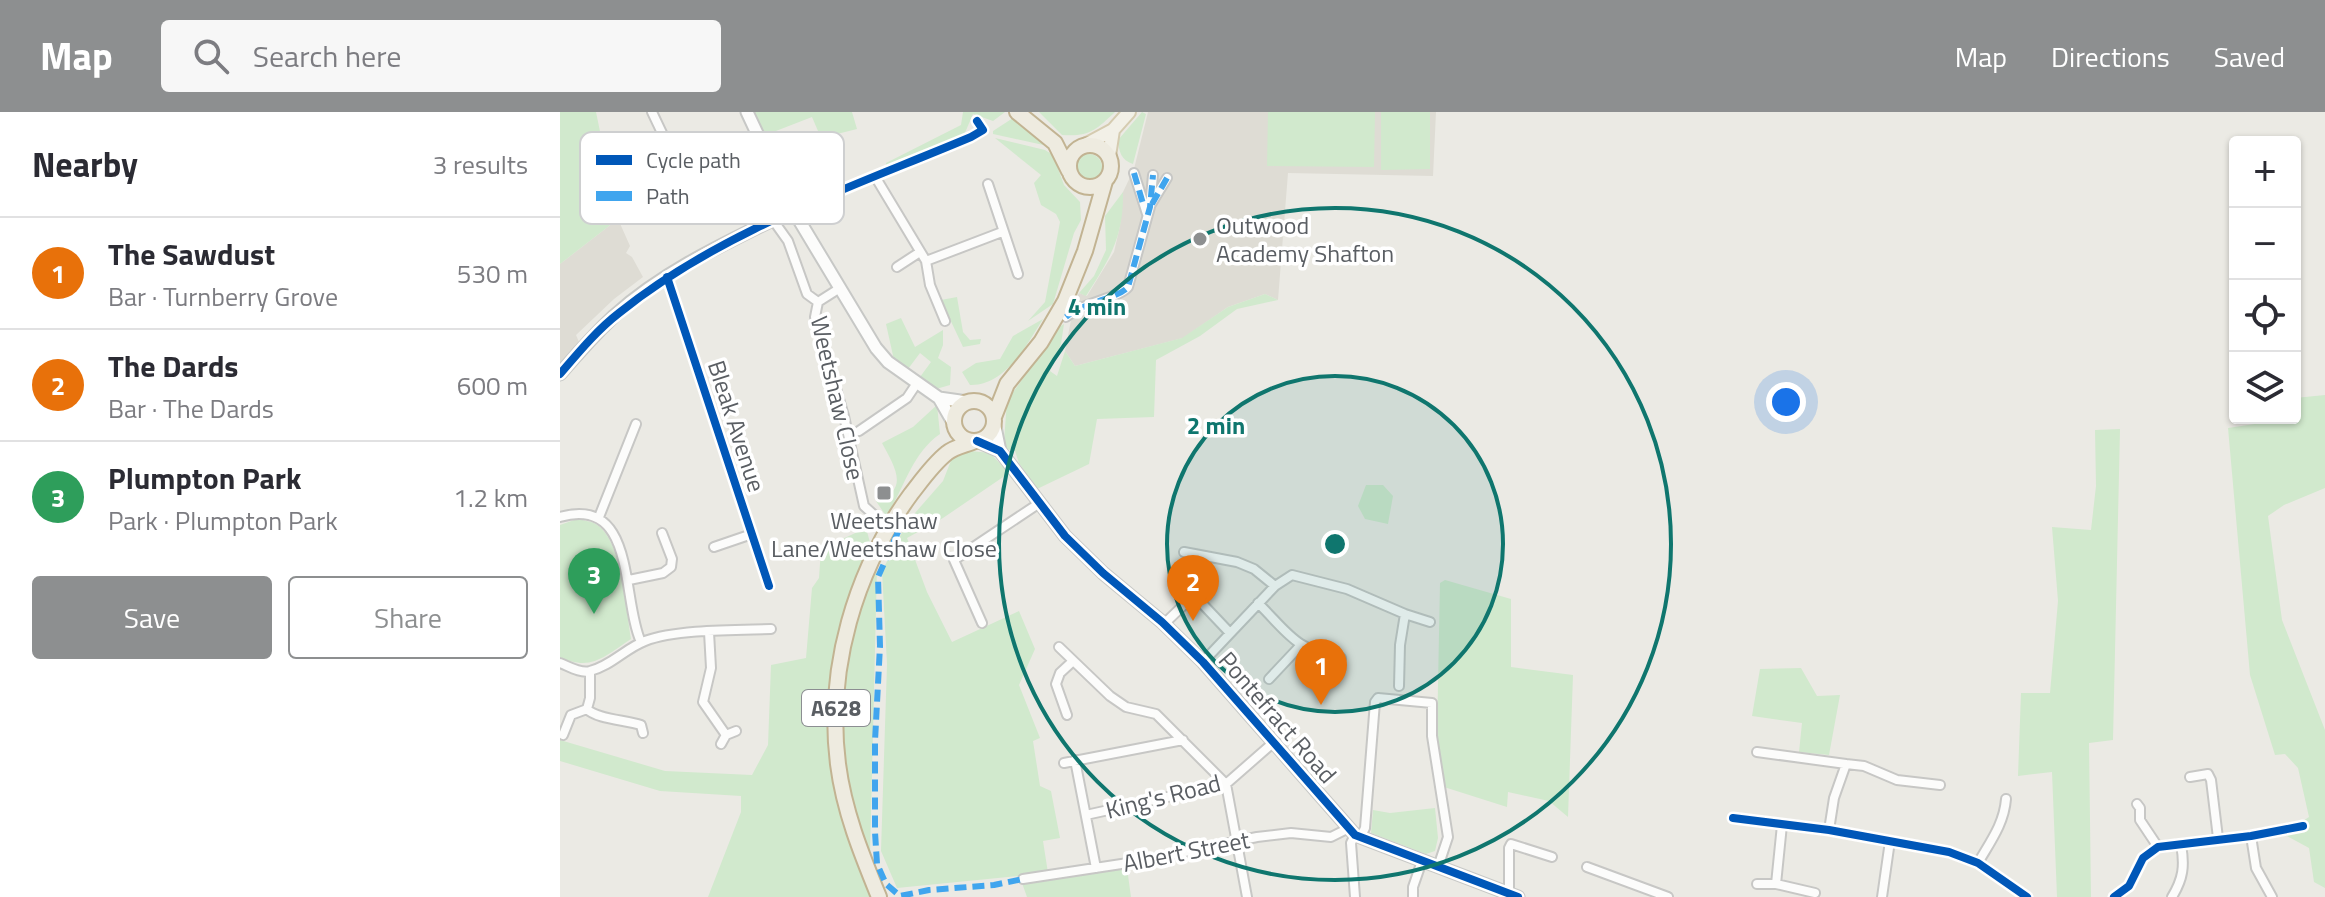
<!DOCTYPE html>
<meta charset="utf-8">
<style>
:root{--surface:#fff;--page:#f7f7f7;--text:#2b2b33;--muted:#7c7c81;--line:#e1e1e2;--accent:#8d8f90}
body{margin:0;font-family:"Titillium Web",sans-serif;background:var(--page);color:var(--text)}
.controls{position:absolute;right:24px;top:24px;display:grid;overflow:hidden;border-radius:8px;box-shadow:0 2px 6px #0004}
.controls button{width:72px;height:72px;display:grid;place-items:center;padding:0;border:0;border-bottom:2px solid var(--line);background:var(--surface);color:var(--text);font:40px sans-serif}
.you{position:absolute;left:1226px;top:290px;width:28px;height:28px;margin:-20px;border:6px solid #fff;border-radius:50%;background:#1a73e8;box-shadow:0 0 0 12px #1a73e833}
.badge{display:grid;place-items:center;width:52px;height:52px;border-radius:50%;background:var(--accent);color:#fff;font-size:26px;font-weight:700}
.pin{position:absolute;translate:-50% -66px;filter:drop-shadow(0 2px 4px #0008)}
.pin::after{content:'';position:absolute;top:42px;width:28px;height:24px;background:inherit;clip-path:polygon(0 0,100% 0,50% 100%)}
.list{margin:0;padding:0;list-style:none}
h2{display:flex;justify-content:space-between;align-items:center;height:104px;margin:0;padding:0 32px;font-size:34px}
h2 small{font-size:26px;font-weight:400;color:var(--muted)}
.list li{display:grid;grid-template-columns:52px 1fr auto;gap:24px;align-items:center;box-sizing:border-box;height:112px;padding:0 32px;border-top:2px solid var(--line)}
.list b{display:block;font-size:30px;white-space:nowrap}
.list p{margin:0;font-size:26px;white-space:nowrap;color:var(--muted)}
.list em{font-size:26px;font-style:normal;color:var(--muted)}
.actions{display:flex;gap:16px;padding:24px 32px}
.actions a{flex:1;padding:18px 0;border:2px solid var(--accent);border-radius:8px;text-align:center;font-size:28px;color:var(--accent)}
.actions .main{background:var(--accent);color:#fff}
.icon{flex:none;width:44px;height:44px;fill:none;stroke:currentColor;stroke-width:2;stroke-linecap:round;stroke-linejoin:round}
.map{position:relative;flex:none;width:1765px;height:785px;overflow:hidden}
header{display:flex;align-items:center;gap:48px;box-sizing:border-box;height:112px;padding:0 40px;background:var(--accent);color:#fff}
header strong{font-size:38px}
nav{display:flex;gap:44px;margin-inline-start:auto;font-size:28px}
.search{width:560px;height:72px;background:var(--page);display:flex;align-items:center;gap:20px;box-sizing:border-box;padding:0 28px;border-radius:8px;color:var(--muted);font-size:30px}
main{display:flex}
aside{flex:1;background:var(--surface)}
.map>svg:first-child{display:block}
</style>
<header>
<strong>Map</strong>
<div class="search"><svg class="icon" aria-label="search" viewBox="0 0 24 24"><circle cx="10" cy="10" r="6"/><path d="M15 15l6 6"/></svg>Search here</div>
<nav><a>Map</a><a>Directions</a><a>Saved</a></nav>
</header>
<main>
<aside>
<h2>Nearby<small>3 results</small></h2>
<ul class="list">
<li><span class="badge" style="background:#e8710a">1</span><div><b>The Sawdust</b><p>Bar · Turnberry Grove</p></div><em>530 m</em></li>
<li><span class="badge" style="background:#e8710a">2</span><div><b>The Dards</b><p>Bar · The Dards</p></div><em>600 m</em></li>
<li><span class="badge" style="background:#2e9e5b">3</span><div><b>Plumpton Park</b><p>Park · Plumpton Park</p></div><em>1.2 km</em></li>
</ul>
<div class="actions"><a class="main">Save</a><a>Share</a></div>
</aside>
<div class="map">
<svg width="1765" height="785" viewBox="0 0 1765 785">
<rect width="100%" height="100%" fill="#ebeae4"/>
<path fill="#dedcd4" d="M588,0h288l-3,64 -145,-3 -10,127 -13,-6 -37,13 -45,31 -108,28 -10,-15 6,-31 -4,-7 12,-20 8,3 27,-44 6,-26 3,-34 11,-23z
M58,107l12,27 -4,7 6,4 11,20 -29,22 -38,36 3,7 -19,22v-100z"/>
<path fill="#d1e9cd" d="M0,0h36l22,107 -58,45z
M192,0h100l5,17 -36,9 -9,-21 -49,19z
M403,0h42l-12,9 -20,-7 -9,21 -78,33v-5l75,-38z
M479,0h76c-19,18 -26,25 -53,23z
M582,0l4,2 -13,50c-12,-4 -14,-12 -15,-24z
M708,0h107l-1,55 -107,-1z
M821,0h49v57l-49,1z
M453,6l35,28 -55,-12v-3z
M435,26l50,12 8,5 11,30 16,17 1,18 -7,13 -21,71 -25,17 17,-19 15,-80 -4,-8 -15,-9 -7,-22 7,-8z
M516 55a13 13 0 1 1 26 0a13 13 0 1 1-26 0Z
M563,80c1,45 -14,68 -37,104l-7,-3 15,-17 12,-26 -1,-34z
M705,182l13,6 -41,9 -37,27 -44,24 -2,57 -57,2 -8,45 -52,25 -18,-26 -4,-12 -9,-2 -2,-8 3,-40 52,-74 5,-3 -3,20 -11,27 7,5 8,-25 10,15 107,-28 46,-31z
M397,185l6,35 7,8 11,-1 -1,5 -17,3 -22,-47z
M341,206l14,29 28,-17v15l-5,13 13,9 -1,18 -14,4 -16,-12 11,-15 -11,-9 -12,16 -14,-9 -8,-36z
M483,207c-17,27 -38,67 -73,66l-8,-13 14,-9 24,-4 13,-23z
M1765,283v93l-41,17 -16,11 14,104 43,110v158l-11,-6 -5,-34 -26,-14 26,-17 -11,-49 -13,-14 -10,1 -25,-80 -22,-247 33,-5v-5h34v-20z
M377,293l3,29c-29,20 -35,54 -54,82l-10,-15c35,-11 18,-35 6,-58l31,-16z
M1560,317l-7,311 -24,3 2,154h-34l-5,-125 -34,4 3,-83h29l8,-92 -6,-74 39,3 5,-44 -1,-56z
M411,339l19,2 19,20 -66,45 -36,20 20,54 25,50 67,-31 16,38 -16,36 21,53 -7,3 7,45 11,5 9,47 -17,3 5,32 -151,15 -16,-37 6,-187 -5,-93 26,-50 35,-40 9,-23z
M806,373h17l10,11 -5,28 -23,-5 -7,-13z
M17,407c9,2 17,2 24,9 22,22 25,81 30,111 -26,17 -40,33 -71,18v-132z
M306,416l5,18 -25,68 -17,77 5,75 15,76 21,55h-162l33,-85v-16l-81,-5 -100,-30v-21l105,31 87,4 16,-30 3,-80 35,-7 6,-70 7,-10 2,-29z
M317,455l-7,289 -18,-49 -9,-67 2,-66 12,-53z
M885,468l66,19v68l62,8 -5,142 -19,-16 -41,-9 -1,15 -63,-20 -7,-51 3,-153z
M1241,556l16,28 23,-1 -11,60 -30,-3 3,-29 -50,-7 8,-47z
M875,696l3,30 -3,13 -9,3 -55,-21 2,-23 17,3z
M567,756l4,29h-104l-5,-14z"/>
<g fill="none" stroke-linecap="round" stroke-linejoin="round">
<g stroke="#c7c7c5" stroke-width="12">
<path id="street" d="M92,0l30,63
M574,61l13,41
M316,66l50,83 4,24 15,36
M428,72l30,90
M65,88l134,-62
M590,94l17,-28
M233,98l178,-73 12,-7 -6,-9
M213,108l15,21 19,53 11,8
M366,149l76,-29
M337,155l23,-15
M107,165l102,309
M280,176l-22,14 -3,15 29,99 20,90 10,9
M506,205c18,-15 53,-19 62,-30l22,-80 3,-32
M299,319l48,-33 10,-15
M0,405c77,-22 61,82 81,125
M39,405l37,-93
M154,435l38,-13
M624,440l53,10 17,7 21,17
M69,468l34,-7 8,-6 1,-8 -10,-26
M698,491c31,31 37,47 83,55
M422,511l-28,-63 84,-56
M604,512l30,-29 36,38
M149,520l2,36 -8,34 23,33
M499,535l51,49 16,11 30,7 70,70 21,113
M643,550l72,-76 17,-11 55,14 58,25 25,8
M0,551c8,3 21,11 30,8 21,-5 36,-23 55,-30 31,-12 92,-11 126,-12
M30,559v27l-3,11c9,10 39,11 54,16l2,8
M709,567l31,-33
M839,574l1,-41 5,-31
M507,603l-11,-31 4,-11 13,-12
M3,623l8,-20 16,-6
M161,632l5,-9 10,-4
M1197,640l89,12
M515,648l21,108
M504,651l119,-23
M1630,665l18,-3 3,6 7,58
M1577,692l3,4v12l18,27
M526,703l140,-31 48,-42
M1173,706l96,12 120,22 29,11 49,34
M1222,713l-6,59 39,9
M1269,718l5,-32 12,-34 18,2 33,14 43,5
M795,723l-4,8 4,54
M1691,724l5,32 16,29
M800,726l5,-10 10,-126 3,-4 54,5v33l16,101 -10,30
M1418,751c12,-21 26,-39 28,-64
M1027,755l81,30
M463,767l118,-18 116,-24 34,-4 40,4 18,-9
M1197,772h19
M949,782v-46l2,-4 41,13
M853,785v-10l9,-26
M1322,785l8,-56
M1554,785l15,-11 14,-28 15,-11 93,-11 52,-10
M1612,785c11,-18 13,-31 9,-52"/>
</g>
<g stroke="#c7c8c6" stroke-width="15">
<path id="secondary" d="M187,0l46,98 83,138 12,14 51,36 15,26
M0,262c17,-20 35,-40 54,-58 52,-47 118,-76 179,-106
M379,286l28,4
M434,310l6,29
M417,329l23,10 65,85 38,37 59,49 41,40 152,173 163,62"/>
</g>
<g stroke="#d5cbb0" stroke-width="16">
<path id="primary" d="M525,33l28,-15 16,-18
M549,44l4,-26"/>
</g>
<g stroke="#c2b392" stroke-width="18">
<path id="highway" d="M457,0l38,31 14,28
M509 54a21 21 0 1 1 42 0a21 21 0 1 1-42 0Z
M394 309a20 20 0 1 1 40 0a20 20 0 1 1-40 0Z
M434,305l13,-33 34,-42 24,-41 20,-50 20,-70
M319,785c-18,-44 -35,-86 -41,-133 -12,-95 17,-194 73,-270 11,-14 22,-30 36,-41 7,-6 19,-8 28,-12"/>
</g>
<use href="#street" stroke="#fcfcfb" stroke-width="8"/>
<use href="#secondary" stroke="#fcfcfb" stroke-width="11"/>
<use href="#primary" stroke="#f2f0e7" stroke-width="12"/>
<use href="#highway" stroke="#eeebe0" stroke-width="14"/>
<path stroke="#40a5ee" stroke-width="6" stroke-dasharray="12 6" stroke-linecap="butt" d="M574,61l10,34
M592,92l15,-26
M506,205c18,-15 53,-19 62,-30l22,-80 3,-32
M338,420l-20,45 2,69 -5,95v91l2,32 9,20 14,12 29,-6 65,-5 29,-6"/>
<g stroke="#fff" stroke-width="13">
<path id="cycleway" d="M107,165l102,309
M0,262c18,-21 37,-44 59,-61 103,-83 231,-125 352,-176l12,-7 -6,-9
M417,329l23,10 65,85 38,37 59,49 41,40 152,173 163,62
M1173,706l96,12 120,22 29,11 49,34
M1554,785l15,-11 14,-28 15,-11 93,-11 52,-10"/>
</g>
<use href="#cycleway" stroke="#0057b8" stroke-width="8"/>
</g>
<circle cx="775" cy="432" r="168" fill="#0f766e" fill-opacity=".12"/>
<g fill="none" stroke="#0f766e" stroke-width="4">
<circle cx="775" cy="432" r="168"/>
<circle cx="775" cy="432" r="336"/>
</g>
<g fill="#8d8f90" stroke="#fff" stroke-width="3">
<circle cx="640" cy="127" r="8"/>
<rect x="316" y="373" width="16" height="16" rx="4"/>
</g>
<g text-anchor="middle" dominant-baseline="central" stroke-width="7" stroke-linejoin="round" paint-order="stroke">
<rect fill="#fff" stroke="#8c8e92" stroke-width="2" x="242" y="578" width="68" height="36" rx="6"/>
<g font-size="22" font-weight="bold" fill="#5a5e63">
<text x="276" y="596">A628</text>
</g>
<g font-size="24" fill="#5a5e63" stroke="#fff" text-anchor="start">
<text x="656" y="113">Outwood<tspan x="656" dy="28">Academy Shafton</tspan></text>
<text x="324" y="408" text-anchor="middle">Weetshaw<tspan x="324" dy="28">Lane/Weetshaw Close</tspan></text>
</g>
<g font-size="24" fill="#5a5e63" stroke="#fff">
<text transform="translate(278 286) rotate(77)">Weetshaw Close</text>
<text transform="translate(177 314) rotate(72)">Bleak Avenue</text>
<text transform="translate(718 605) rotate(49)">Pontefract Road</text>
<text transform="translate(603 684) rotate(-14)">King's Road</text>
<text transform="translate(626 739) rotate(-11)">Albert Street</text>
</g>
</g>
<rect x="20" y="20" width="264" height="92" rx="12" fill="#fff" stroke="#cecfd0" stroke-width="2"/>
<rect x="36" y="43" width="36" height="10" fill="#0057b8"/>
<rect x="36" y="79" width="36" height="10" fill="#40a5ee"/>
<g font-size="22" fill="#5a5e63">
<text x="86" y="56">Cycle path</text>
<text x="86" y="92">Path</text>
</g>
<circle cx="775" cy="432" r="12" fill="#0f766e" stroke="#fff" stroke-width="4"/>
<g font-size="24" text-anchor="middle" font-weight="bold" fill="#0f766e" stroke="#fff" stroke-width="7" stroke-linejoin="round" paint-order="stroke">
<text x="537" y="203">4 min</text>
<text x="656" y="322">2 min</text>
</g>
</svg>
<div class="controls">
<button>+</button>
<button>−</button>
<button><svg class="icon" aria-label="locate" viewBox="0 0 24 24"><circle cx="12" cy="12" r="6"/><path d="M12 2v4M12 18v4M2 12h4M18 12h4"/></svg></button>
<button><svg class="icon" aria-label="layers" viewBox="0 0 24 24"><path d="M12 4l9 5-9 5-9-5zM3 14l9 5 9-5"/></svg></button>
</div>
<div class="you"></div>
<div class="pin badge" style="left:761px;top:593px;background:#e8710a">1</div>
<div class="pin badge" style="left:633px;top:509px;background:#e8710a">2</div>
<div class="pin badge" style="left:34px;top:502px;background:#2e9e5b">3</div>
</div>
</main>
